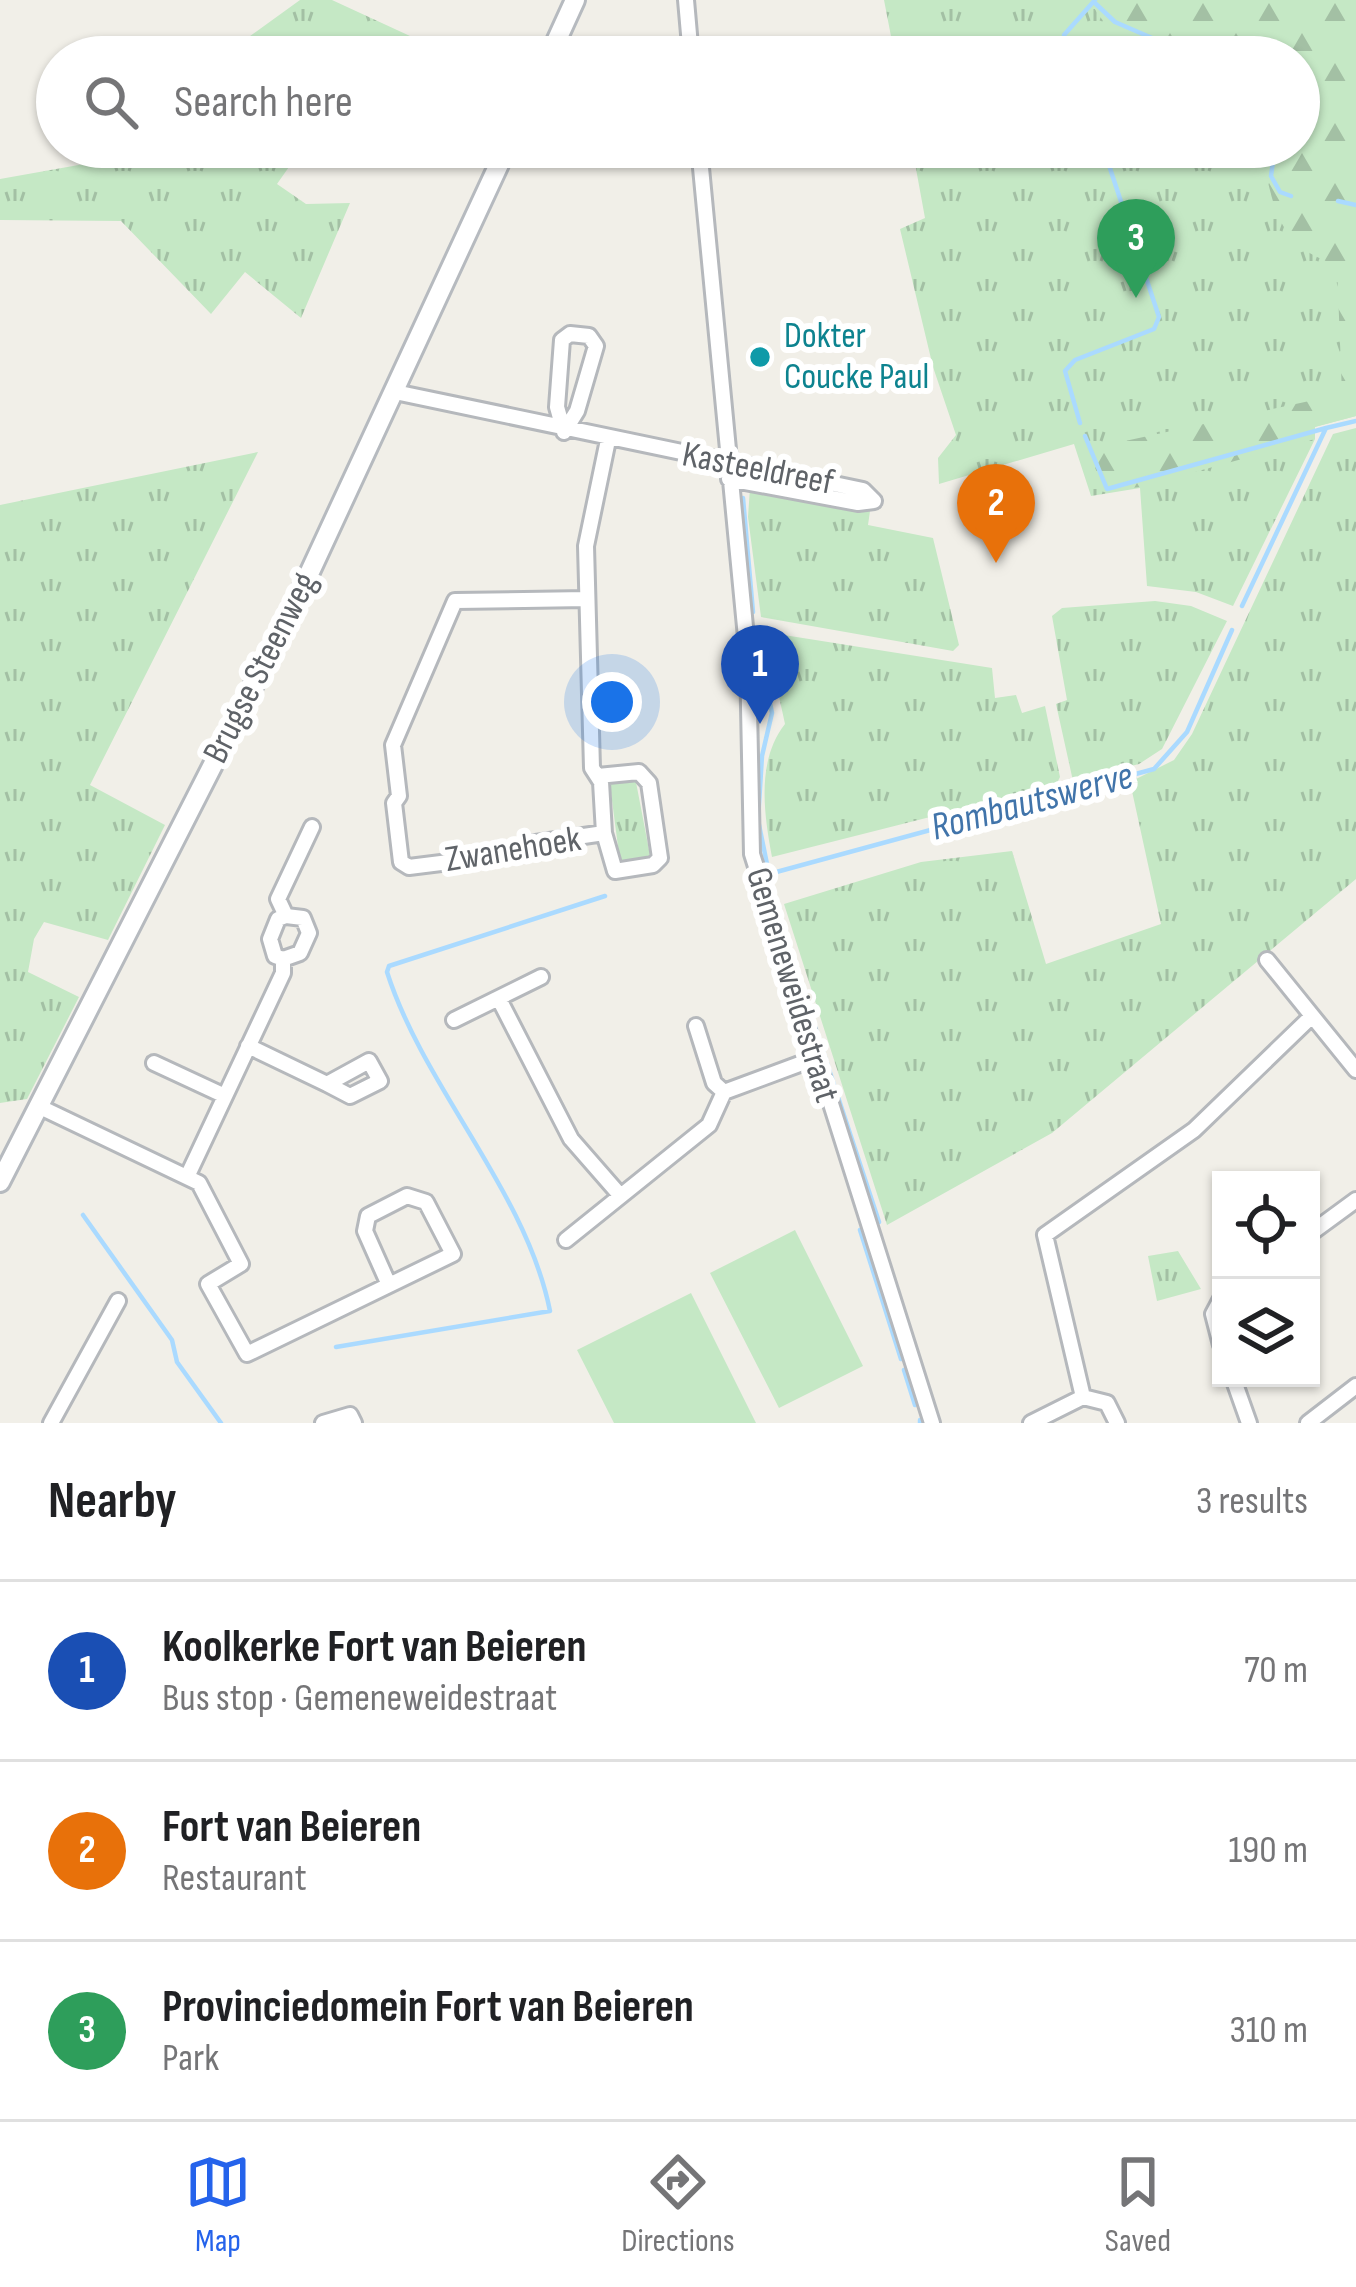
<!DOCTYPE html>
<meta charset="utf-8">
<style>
:root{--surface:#fff;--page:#f2f2f2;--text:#202124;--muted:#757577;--line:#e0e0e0;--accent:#2563eb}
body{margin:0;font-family:"Sofia Sans Condensed",sans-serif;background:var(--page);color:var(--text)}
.controls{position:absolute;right:36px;bottom:36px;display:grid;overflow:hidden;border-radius:0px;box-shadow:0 3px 9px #0004}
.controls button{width:108px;height:108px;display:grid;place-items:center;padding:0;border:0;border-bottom:3px solid var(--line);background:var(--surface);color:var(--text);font:60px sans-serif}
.you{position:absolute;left:612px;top:702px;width:42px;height:42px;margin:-30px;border:9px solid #fff;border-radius:50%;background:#1a73e8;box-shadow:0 0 0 18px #1a73e833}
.badge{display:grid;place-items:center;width:78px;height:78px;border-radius:50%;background:var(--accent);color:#fff;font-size:39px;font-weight:700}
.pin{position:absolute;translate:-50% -99px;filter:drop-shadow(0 3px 6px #0008)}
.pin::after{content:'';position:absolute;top:63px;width:42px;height:36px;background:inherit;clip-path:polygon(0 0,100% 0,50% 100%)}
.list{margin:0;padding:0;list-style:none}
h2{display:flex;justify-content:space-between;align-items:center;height:156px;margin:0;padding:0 48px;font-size:51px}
h2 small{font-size:39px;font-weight:400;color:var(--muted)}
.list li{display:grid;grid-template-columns:78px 1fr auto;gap:36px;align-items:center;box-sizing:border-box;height:180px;padding:0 48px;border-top:3px solid var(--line)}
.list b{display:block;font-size:45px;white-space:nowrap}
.list p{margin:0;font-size:39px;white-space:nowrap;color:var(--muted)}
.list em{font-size:39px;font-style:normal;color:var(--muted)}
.icon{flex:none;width:66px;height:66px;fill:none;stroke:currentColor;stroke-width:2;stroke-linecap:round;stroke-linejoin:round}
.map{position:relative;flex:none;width:1356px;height:1423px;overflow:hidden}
.search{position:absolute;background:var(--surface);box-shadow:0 3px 9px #0004;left:36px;right:36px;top:36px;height:132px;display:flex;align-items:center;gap:30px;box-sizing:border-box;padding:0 42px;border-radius:66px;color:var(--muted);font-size:45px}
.sheet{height:696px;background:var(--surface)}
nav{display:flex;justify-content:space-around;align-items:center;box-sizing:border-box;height:168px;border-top:3px solid var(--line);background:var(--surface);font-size:33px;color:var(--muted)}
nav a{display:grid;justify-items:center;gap:6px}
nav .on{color:var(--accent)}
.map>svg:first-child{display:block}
</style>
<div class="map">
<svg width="1356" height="1423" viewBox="0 0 1356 1423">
<defs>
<pattern id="grass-tufts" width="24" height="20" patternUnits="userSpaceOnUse" patternTransform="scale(3)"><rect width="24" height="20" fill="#c5e8c5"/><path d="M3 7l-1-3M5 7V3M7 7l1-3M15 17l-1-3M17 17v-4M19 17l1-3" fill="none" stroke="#a3c0a4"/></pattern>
<pattern id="forest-firs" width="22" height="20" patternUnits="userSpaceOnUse" patternTransform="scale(3)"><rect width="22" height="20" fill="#c5e8c5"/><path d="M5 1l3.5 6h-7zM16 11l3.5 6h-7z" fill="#a3c0a4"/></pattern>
</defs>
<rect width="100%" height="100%" fill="#f1efe8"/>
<path fill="url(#grass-tufts)" d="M300,0h32l91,42 -7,15h-195z
M884,0h472v416l-42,11 1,12 -82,167 -37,-14 -49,-6 -7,-98 -49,8 -17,-52 -135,40 -1,-26 18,-23 -23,-68 -33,-138 25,-11 -13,-71h387v-90h-404z
M104,147h199l-26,37 29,20 44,-1 -49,115 -56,-46 -34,42 -90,-93 -121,-1v-41l101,-18z
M1356,428v451l-304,254 -165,92 -103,-321 137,-42 91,-11 34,113 115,-40 -31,-142 44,-22 18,-26 141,-300z
M258,452l-168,333 75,40 -57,115 -64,-18 -10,17 -6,33 51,25 -52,102 -27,4v-598z
M750,488l120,23 -2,14 65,13 26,107 -6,6 -192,-34 -13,-100z
M1155,601l36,5 36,15 -65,128 -23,15 -66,17 -17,-77 11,-4 -15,-84 10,-8z
M765,632l227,36 3,30 21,-3 6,18 23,-7 15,71 -4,8 -284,72c-8,-43 -16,-96 13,-133z
M635,777l15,78 -7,7h-23l-10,-77 2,-6z
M1178,1251l23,38 -44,12 -9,-45z"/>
<path fill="url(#forest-firs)" d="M1090,0h266v416l-41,11v12l-175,48 -35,4 -15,-35 35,-15 217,-47 -5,-129c-63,-20 -63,-61 -77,-118h39v-90c-70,0 -173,20 -209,-57z"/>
<path fill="#c5e8c5" d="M795,1230l68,136 -84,42 -69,-135z
M691,1293l65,130h-142l-37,-73z"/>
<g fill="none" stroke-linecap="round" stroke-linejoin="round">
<path stroke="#aadaff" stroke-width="4.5" d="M1096,4l19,18 81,35
M1072,57l-8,-22 31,-35
M1275,147l-4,29 9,16 11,4
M1338,201l18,4
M1080,423l-15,-52 10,-11 79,-31 5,-12 -56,-170
M1085,436l22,53 219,-61
M743,498l10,114
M1242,606l84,-178 30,-7
M756,635l16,78 -10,43 -4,64 11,54
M770,890l-1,-16 385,-105 33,-37 45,-102
M777,911l102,311
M83,1215l89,125 5,22 44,61
M860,1230l41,129
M336,1347l214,-36c-24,-120 -126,-223 -163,-339l2,-6 216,-70
M904,1370l11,35
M920,1420v3"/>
<g stroke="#b5b8bc" stroke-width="20">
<path id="minor" d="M686,0l5,57
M699,147l49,511 4,196 180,569
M570,334l19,2 7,10 -19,65 -13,21 -7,-25 5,-67z
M395,392l468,98 11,11
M729,479l129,24 16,-2
M587,599l-132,2 -62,144 6,51 -5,7 7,59 8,5 112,-14 8,-9 75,-11
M598,776l41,-4 10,11 11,75 -7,7 -38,6 -11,-38 -3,-51 -9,-14 -6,-222 22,-106
M283,959l-8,-3 -5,-17 8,-20 8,-3
M1267,960l89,110
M499,999l72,140 48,55
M454,1020l87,-43
M696,1026l18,57 10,9
M248,1046l79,38 42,-23 11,20 -30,15 -23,-12
M154,1063l71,33
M40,1107l159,76 42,81 -33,20 39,70 206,-100 -27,-52 -19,-6 -39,20 -3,15 24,54
M187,1177l96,-204v-14l17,-6 9,-20 -6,-15 -17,-2 -8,-17 34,-72
M1311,1233l45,-33
M566,1240l143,-115 15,-33 89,-33
M1221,1299l-8,15 8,31
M1233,1378l16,45
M1083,1397l-38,-162 149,-105 118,-114
M1083,1397l24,6 10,20
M51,1423l67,-122
M323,1423l27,-8 4,8
M1031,1423l52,-26
M1308,1423l48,-37"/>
</g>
<g stroke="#b6babf" stroke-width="24">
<path id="secondary" d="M549,57l26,-57
M0,1182l296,-580 211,-455"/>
</g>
<use href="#minor" stroke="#fff" stroke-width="14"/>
<use href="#secondary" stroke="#fff" stroke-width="18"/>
</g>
<circle fill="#0f9aa8" stroke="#fff" stroke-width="4.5" cx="760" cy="357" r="12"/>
<g text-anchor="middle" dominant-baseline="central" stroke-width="12" stroke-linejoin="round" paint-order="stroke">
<g font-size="36" fill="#0d838f" stroke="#fff" text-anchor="start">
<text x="784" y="336">Dokter<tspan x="784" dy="41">Coucke Paul</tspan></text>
</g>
<g font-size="36" fill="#5f6368" stroke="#fff">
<text transform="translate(758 469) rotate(11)">Kasteeldreef</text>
<text transform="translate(261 668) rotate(-63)">Brugse Steenweg</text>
<text transform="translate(513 850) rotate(-9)">Zwanehoek</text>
<text transform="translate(792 985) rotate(73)">Gemeneweidestraat</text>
</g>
<g font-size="39" font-style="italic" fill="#4174aa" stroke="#fff">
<text transform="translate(1032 802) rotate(-15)">Rombautswerve</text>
</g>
</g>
</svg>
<div class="controls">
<button><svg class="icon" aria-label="locate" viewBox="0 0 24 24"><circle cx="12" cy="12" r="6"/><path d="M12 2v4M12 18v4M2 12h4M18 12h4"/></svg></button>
<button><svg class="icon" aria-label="layers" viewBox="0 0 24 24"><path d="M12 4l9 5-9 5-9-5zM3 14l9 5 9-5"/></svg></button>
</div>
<div class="you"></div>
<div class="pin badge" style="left:760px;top:724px;background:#1a4fb4">1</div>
<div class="pin badge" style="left:996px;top:563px;background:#e8710a">2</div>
<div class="pin badge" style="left:1136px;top:298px;background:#2e9e5b">3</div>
<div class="search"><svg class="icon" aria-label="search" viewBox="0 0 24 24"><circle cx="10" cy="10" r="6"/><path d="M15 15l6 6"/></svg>Search here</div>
</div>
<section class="sheet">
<h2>Nearby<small>3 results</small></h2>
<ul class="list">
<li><span class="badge" style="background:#1a4fb4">1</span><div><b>Koolkerke Fort van Beieren</b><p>Bus stop · Gemeneweidestraat</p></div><em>70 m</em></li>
<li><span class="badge" style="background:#e8710a">2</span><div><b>Fort van Beieren</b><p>Restaurant</p></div><em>190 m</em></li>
<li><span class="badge" style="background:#2e9e5b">3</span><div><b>Provinciedomein Fort van Beieren</b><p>Park</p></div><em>310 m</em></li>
</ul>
</section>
<nav>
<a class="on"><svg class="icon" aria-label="map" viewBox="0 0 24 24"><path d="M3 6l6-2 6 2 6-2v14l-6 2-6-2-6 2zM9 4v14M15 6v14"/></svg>Map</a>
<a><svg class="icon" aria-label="directions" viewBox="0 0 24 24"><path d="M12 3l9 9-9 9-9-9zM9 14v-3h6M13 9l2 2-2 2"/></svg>Directions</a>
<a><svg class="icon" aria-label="saved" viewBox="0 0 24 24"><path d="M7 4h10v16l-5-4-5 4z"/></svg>Saved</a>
</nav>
